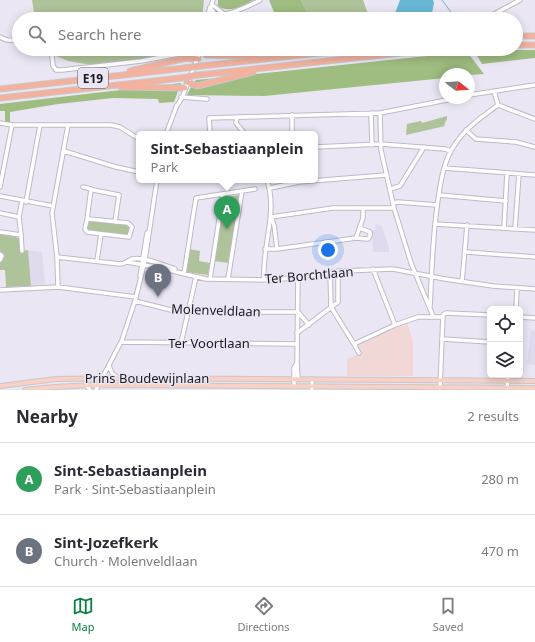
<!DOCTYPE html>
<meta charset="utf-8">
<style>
:root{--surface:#fff;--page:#f7f7f7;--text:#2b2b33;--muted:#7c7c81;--line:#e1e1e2;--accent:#0b8043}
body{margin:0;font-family:"Noto Sans",sans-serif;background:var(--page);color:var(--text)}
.controls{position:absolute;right:12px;bottom:12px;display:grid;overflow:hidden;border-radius:6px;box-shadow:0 2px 10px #0003}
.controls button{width:36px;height:36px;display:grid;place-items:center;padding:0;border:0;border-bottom:1px solid var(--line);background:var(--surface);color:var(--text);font:20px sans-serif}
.compass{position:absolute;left:439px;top:68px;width:36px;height:36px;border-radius:50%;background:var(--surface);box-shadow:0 2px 10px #0003;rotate:107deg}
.you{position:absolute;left:328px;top:250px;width:14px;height:14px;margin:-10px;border:3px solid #fff;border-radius:50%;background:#1a73e8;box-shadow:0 0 0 6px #1a73e833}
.badge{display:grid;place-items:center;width:26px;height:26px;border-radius:50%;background:var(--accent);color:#fff;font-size:13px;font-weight:700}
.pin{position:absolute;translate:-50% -33px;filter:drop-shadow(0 1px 2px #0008)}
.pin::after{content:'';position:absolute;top:21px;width:14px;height:12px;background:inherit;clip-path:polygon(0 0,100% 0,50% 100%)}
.popup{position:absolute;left:136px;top:131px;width:182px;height:52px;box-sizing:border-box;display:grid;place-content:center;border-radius:6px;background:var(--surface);filter:drop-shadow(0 1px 3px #0005);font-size:13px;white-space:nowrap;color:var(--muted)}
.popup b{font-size:15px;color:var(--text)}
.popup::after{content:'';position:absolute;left:50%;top:100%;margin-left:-8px;border:8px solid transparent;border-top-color:var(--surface)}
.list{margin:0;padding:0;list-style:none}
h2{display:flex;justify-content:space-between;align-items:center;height:52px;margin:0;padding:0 16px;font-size:17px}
h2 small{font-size:13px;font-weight:400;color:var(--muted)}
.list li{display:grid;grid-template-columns:26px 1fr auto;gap:12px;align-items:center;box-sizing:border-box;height:72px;padding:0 16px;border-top:1px solid var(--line)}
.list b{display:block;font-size:15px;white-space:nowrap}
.list p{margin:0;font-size:13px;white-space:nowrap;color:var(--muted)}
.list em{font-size:13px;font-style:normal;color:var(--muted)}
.icon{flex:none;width:22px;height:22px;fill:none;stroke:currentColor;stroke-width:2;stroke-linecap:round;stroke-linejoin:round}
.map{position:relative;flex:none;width:535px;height:390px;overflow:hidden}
.search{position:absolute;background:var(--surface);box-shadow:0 2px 10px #0003;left:12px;right:12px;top:12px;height:44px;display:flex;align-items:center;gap:10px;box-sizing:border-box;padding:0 14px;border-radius:22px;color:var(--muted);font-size:15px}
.sheet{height:196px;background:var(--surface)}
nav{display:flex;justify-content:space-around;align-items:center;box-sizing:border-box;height:56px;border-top:1px solid var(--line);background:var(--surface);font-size:11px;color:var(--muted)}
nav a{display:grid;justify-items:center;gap:2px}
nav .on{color:var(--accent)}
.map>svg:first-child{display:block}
</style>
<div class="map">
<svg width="535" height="390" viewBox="0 0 535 390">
<rect width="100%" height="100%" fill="#eae6f4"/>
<path fill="#f2d7d7" d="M407,323l6,18v35h-66v-17l15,-6 -4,-9z"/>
<path fill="#e0daee" d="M376,224l6,2 7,22v4h-16l-1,-21 4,-2 -1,-3z
M28,250l14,2 3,32 -14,2z
M531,330l4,1v34l-8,-1z"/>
<path fill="#aec399" d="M32,0h172l-2,19h-167z
M301,0h62l7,19h-60z
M51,49h145l-1,3 -21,1 -35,7 -47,5 -24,-4 -12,-5z
M447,116v3l-3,6 1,1 -39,9 1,-11 14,-3 1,2z
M239,195l-10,68 -15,-2 10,-64z
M88,220l39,4 3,4 -2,7 -41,-4 -1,-7z
M0,233l19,5 3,13 6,-1 3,36 -25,1 -1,-17h-5z
M189,249l11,2 -1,10 11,2 -2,12 -22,-3z"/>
<path fill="#9fbd80" d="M218,0h36c-11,5 -24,14 -36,6z
M269,0h32l9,19h-33z
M498,50h37v8l-53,6 -6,-10z
M465,52l6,5 13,17 -15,1v-1h-24v4l-181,18 -77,-1 4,-8 5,-7 31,-3h15l14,-3z
M181,83l-7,19 -15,1 -1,-4 -45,-1 -55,6 -48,8v12l-5,-1v-12h-5v-7z"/>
<path fill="#69b7d6" d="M400,0h33l1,3 -2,10 -9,6h-27l-2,-3z"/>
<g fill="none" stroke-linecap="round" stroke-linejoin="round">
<path stroke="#69b7d6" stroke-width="1" d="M442,0l14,19"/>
<g stroke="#bebac7" stroke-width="5.5">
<path id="minor" d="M213,0c-1,3 -2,7 -2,9 3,15 42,-5 49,-9
M214,6l10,8
M207,19l3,-12
M210,19l3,-8
M485,19l35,-19
M0,37c7,4 11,4 19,2
M48,49l4,7 1,10 3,4h6l79,-9 38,-7 18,1
M494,91l4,14
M469,95l66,-10
M181,97l26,2
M498,105l37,14
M176,107l6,-9 19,-49
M371,113l1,32
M380,113l1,37 13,58 17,55 22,53
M292,115v19
M237,117l-1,6 9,11
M0,123l12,2h99l9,2 19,12
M466,130l10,9 40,3 19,5
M166,134l11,-29
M210,134l-1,-16 171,-5 77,-15
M315,147l66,-3 64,5 6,2
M64,151l52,16 23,5
M444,168l91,7
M0,187l12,-62
M83,187l8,2
M270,188l29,-6 87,-7
M390,189l10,-3 24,-39
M439,195l67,6
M0,196l53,10
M26,202l14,-77
M393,203l5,-1 39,3
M0,213l19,4
M89,219l39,4 4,4 -3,10 -42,-5 -2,-3 2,-9z
M87,220l4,-31 2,1 26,5 -4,27
M435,224l100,6
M504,228l3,-55
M515,229l4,-55
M0,232l21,3 -2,-18 3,-16
M21,235l1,16
M356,238l7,-20v-10
M265,249h12l79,-11 12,1 2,-3v-4l-8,-3 -2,-3
M277,249l-3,-24 -3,-8 62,-9h61
M466,252l69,5
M0,254l2,2 -2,4
M57,257l63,7c5,0 7,-3 12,-5 10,-3 32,6 43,10
M97,261l4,-27
M127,262l29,5 50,12 69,1 67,-9 51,-2 52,10 48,7 42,3
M373,269l22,56
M330,272l1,35 23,37 5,9
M184,274l12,-76 59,-9
M140,276l7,-43
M298,277l-1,86 1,16
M210,279l13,-85
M228,279l14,-88
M264,279c-2,-33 14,-67 3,-99
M462,282l5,-57
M58,287l-1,-30 -5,-44 16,-88
M0,290l58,-3 78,10
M135,301l40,10v-2l10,3h113l11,13
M430,307c2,-40 3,-80 10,-120 2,-12 5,-27 12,-38 11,-19 28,-31 46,-44
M516,309l1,-21
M520,317l15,1
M297,333l41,-31v-31
M442,339l48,3
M121,342l176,2
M181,343l15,-66
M354,344l41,-19 23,-8h25
M109,366l3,7 6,5
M312,379v11
M86,385l4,5
M294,386v-18l3,-5
M440,388l3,-73 3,-2 44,2
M507,388l1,-13
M96,390l26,-50 13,-39 10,-41 12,-80"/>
</g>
<g stroke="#c8c8c9" stroke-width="6">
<path id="major" d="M0,386l56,-7 62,-1 417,3
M25,390l29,-3 38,-2 443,3"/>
</g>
<g stroke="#c8c8c9" stroke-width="7">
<path id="highway" d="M516,36h19
M516,45h19
M202,49l3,5 2,1 49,1
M202,66l154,-17
M130,71l56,-13 12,1
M198,75l239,-26
M187,82l10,4 56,-14
M121,87l64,1
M0,89l185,-21
M0,98l181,-20"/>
</g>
<use href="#minor" stroke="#fff" stroke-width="3.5"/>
<use href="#major" stroke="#f8d0c5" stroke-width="4"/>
<use href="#highway" stroke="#f3b19e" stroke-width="5"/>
<g stroke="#c8c8c9" stroke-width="7" stroke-linecap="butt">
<path id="highway-bridge" d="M185,68l17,-2
M181,78l17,-3"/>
</g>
<use href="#highway-bridge" stroke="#f3b19e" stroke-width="5"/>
</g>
<g text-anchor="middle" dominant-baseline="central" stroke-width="3" stroke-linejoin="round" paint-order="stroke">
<rect fill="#eae6f4" stroke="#59575f" stroke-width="1" x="78" y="68" width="30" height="20" rx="3"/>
<g font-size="12" font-weight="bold" fill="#1b1a1f">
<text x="93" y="78">E19</text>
</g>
<g font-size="13" fill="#1b1a1f" stroke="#eae6f4">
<text transform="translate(309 275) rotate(-5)">Ter Borchtlaan</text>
<text transform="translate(216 310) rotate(2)">Molenveldlaan</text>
<text x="209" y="343">Ter Voortlaan</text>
<text x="147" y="378">Prins Boudewijnlaan</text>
</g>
</g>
</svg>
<div class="controls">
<button><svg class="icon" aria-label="locate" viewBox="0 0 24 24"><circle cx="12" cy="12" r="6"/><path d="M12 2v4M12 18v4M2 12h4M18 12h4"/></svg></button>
<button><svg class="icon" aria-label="layers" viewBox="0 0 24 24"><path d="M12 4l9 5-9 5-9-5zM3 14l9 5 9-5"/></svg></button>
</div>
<svg class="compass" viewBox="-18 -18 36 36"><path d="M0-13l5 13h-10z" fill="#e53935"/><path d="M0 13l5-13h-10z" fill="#7c7c81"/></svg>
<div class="you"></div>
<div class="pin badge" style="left:227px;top:229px;background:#2e9e5b">A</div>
<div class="popup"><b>Sint-Sebastiaanplein</b>Park</div>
<div class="pin badge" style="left:158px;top:297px;background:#6b7280">B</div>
<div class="search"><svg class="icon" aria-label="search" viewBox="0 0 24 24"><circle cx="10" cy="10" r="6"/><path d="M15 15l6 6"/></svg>Search here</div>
</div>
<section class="sheet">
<h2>Nearby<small>2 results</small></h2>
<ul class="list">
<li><span class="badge" style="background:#2e9e5b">A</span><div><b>Sint-Sebastiaanplein</b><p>Park · Sint-Sebastiaanplein</p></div><em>280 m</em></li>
<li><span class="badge" style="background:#6b7280">B</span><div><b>Sint-Jozefkerk</b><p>Church · Molenveldlaan</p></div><em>470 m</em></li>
</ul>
</section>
<nav>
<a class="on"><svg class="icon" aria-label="map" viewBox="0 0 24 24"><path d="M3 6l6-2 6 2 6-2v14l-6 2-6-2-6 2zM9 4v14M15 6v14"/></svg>Map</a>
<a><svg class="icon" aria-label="directions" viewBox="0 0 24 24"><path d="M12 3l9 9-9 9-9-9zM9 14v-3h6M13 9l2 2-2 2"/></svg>Directions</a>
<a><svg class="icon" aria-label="saved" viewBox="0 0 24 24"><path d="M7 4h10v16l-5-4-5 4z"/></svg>Saved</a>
</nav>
